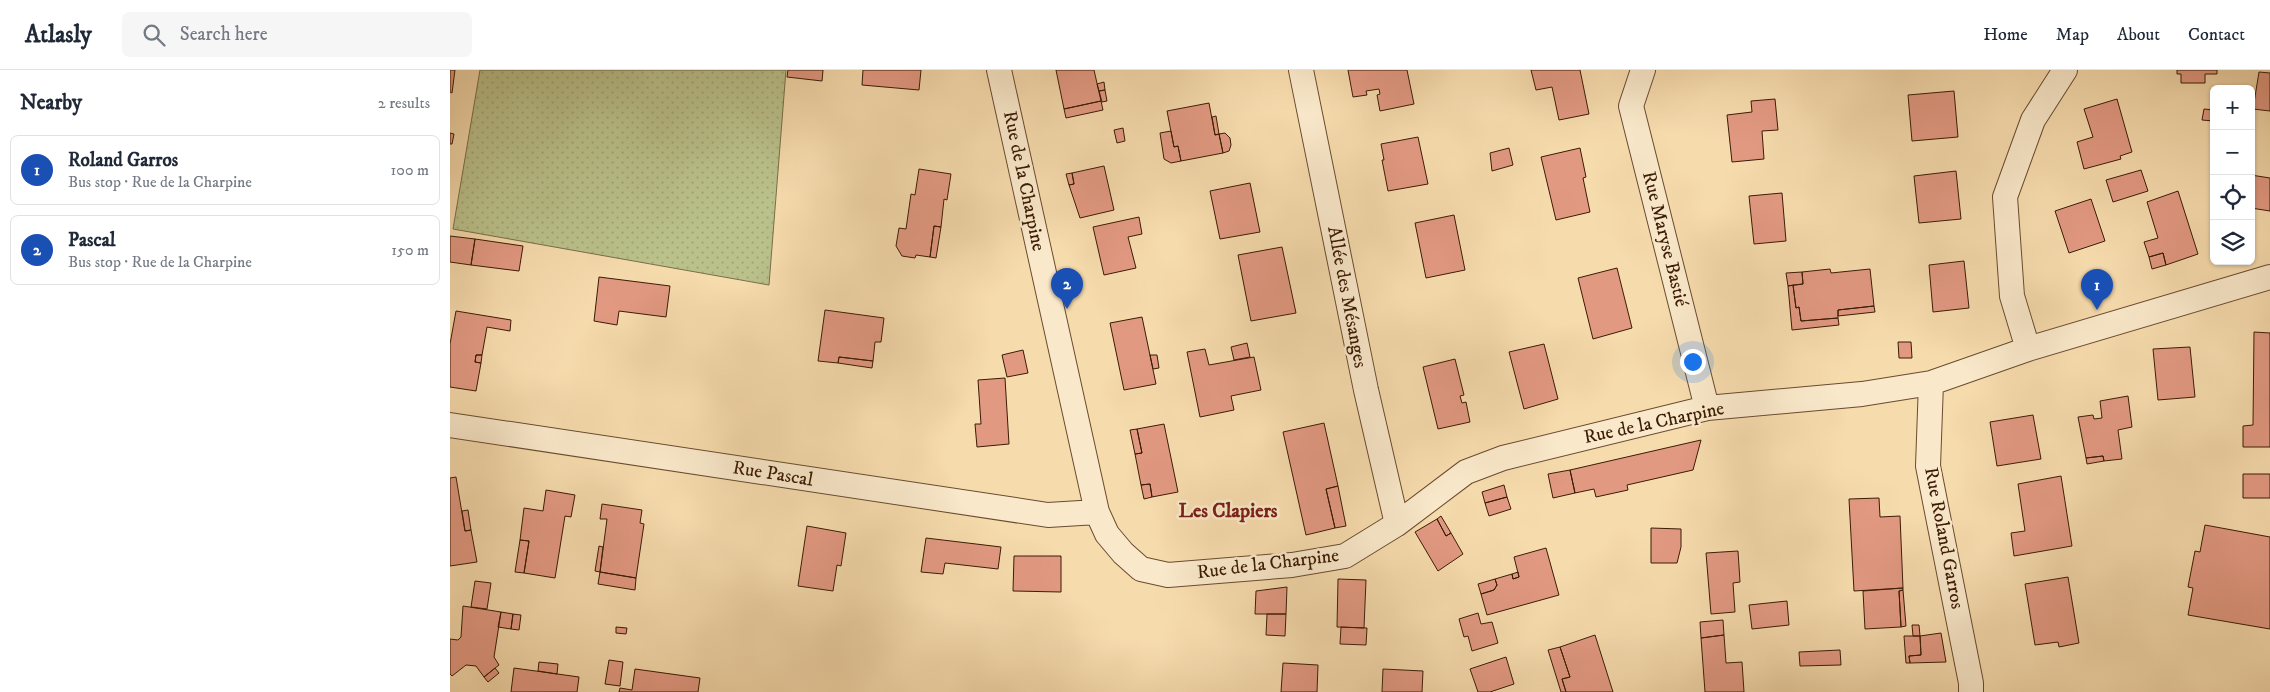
<!DOCTYPE html>
<meta charset="utf-8">
<style>
:root{--surface:#fff;--page:#f6f6f7;--text:#1f2937;--muted:#747a83;--line:#e0e1e3;--accent:#8f2418}
body{margin:0;font-family:"IM FELL DW Pica",serif;background:var(--page);color:var(--text)}
.controls{position:absolute;right:15px;top:15px;display:grid;overflow:hidden;border-radius:8px;box-shadow:0 1px 4px #0004}
.controls button{width:45px;height:45px;display:grid;place-items:center;padding:0;border:0;border-bottom:1px solid var(--line);background:var(--surface);color:var(--text);font:25px sans-serif}
.you{position:absolute;left:1242px;top:291px;width:18px;height:18px;margin:-12px;border:4px solid #fff;border-radius:50%;background:#1a73e8;box-shadow:0 0 0 8px #1a73e833}
.badge{display:grid;place-items:center;width:32px;height:32px;border-radius:50%;background:var(--accent);color:#fff;font-size:16px;font-weight:700}
.pin{position:absolute;translate:-50% -41px;filter:drop-shadow(0 1px 2px #0008)}
.pin::after{content:'';position:absolute;top:26px;width:18px;height:15px;background:inherit;clip-path:polygon(0 0,100% 0,50% 100%)}
.list{margin:0;padding:0;list-style:none}
h2{display:flex;justify-content:space-between;align-items:center;height:65px;margin:0;padding:0 20px;font-size:21px}
h2 small{font-size:16px;font-weight:400;color:var(--muted)}
.list li{display:grid;grid-template-columns:32px 1fr auto;gap:15px;align-items:center;box-sizing:border-box;height:70px;margin:0 10px 10px;padding:0 10px;border:1px solid var(--line);border-radius:8px}
.list b{display:block;font-size:19px;white-space:nowrap}
.list p{margin:0;font-size:16px;white-space:nowrap;color:var(--muted)}
.list em{font-size:16px;font-style:normal;color:var(--muted)}
.icon{flex:none;width:28px;height:28px;fill:none;stroke:currentColor;stroke-width:2;stroke-linecap:round;stroke-linejoin:round}
.map{position:relative;flex:none;width:1820px;height:622px;overflow:hidden}
header{display:flex;align-items:center;gap:30px;box-sizing:border-box;height:70px;padding:0 25px;background:var(--surface);border-bottom:1px solid var(--line)}
header strong{font-size:24px}
nav{display:flex;gap:28px;margin-inline-start:auto;font-size:18px}
.search{width:350px;height:45px;background:var(--page);display:flex;align-items:center;gap:12px;box-sizing:border-box;padding:0 18px;border-radius:8px;color:var(--muted);font-size:19px}
main{display:flex}
aside{flex:1;background:var(--surface)}
.map>svg:first-child{display:block}
</style>
<header>
<strong>Atlasly</strong>
<div class="search"><svg class="icon" aria-label="search" viewBox="0 0 24 24"><circle cx="10" cy="10" r="6"/><path d="M15 15l6 6"/></svg>Search here</div>
<nav><a>Home</a><a>Map</a><a>About</a><a>Contact</a></nav>
</header>
<main>
<aside>
<h2>Nearby<small>2 results</small></h2>
<ul class="list">
<li><span class="badge" style="background:#1a4fb4">1</span><div><b>Roland Garros</b><p>Bus stop · Rue de la Charpine</p></div><em>100 m</em></li>
<li><span class="badge" style="background:#1a4fb4">2</span><div><b>Pascal</b><p>Bus stop · Rue de la Charpine</p></div><em>150 m</em></li>
</ul>
</aside>
<div class="map">
<svg width="1820" height="622" viewBox="0 0 1820 622">
<defs>
<pattern id="grass-dots" width="8" height="8" patternUnits="userSpaceOnUse" patternTransform="scale(1.25)"><rect width="8" height="8" fill="#bac18b"/><path d="M2 2h.1M6 6h.1" fill="none" stroke="#a1a576" stroke-width="1.8" stroke-linecap="round"/></pattern>
</defs>
<rect width="100%" height="100%" fill="#f6dbad"/>
<filter id="stains"><feTurbulence type="fractalNoise" baseFrequency=".004" numOctaves="4"/><feColorMatrix values="0 0 0 0 .2 0 0 0 0 .09 0 0 0 0 .02 0 0 0 .5 -.17"/></filter>
<radialGradient id="worn" r=".72"><stop offset=".6" stop-color="#630" stop-opacity="0"/><stop offset="1" stop-color="#630" stop-opacity=".3"/></radialGradient>
<path fill="url(#grass-dots)" stroke="#7a6e48" d="M30,0h306l-17,215 -316,-56z"/>
<path fill="#e29982" stroke="#3b1b05" d="M0,0h5l-3,23 -2,-1z
M338,0h35l-1,11 -35,-4z
M413,0h58l-2,20 -57,-5z
M606,0h38l7,31 -37,8z
M898,0h59l7,34 -34,7 -3,-16 3,-1 -1,-5 -13,2 1,4 -14,2z
M1081,0h49l9,44 -30,6 -7,-33 -16,3z
M1727,0h40v4h-12v9h-24v-9h-4z
M1809,2l11,1v38l-17,-2z
M654,12l1,8 -6,1 -2,-7z
M655,20l2,11 -5,1 -3,-11z
M1504,21l4,46 -46,4 -4,-46z
M1325,29l3,31 -16,1 2,28 -32,3 -5,-47 25,-3 -1,-11z
M1667,29l15,53 -12,4 1,3 -37,10 -7,-27 16,-5 -9,-28z
M651,31l2,9 -37,8 -2,-9z
M759,33l6,32 4,-1 4,19 -42,8 -3,-15 -4,1 -7,-36z
M1754,39l10,1v11l-12,-1z
M766,46l3,18 -4,1 -3,-18z
M673,58l2,13 -8,2 -3,-13z
M721,61l3,16 4,-1 3,15 -10,2 -7,-4 -4,-26z
M0,63l4,1 -2,10h-2z
M775,63l5,5 1,7 -2,6 -6,2 -4,-19z
M968,67l10,47 -40,7 -6,-31h2l-3,-16z
M1059,78l4,17 -21,6 -2,-18z
M1130,78l6,29 -3,1 7,34 -34,8 -15,-63z
M654,96l10,44 -34,8 -11,-33 5,-1 -2,-11z
M469,99l32,5 -4,26 -3,-1 -3,28 -7,-1 -4,31 -14,-2 -1,3 -13,-2 -6,-10 3,-18 7,1 5,-35 4,1z
M1691,100l7,21 -35,11 -7,-22z
M1506,101l5,48 -42,4 -5,-47z
M622,103l2,11 -5,1 -3,-11z
M1801,105l19,3v33l-19,-3z
M800,113l10,49 -40,7 -10,-48z
M1728,121l20,63 -32,11 -3,-12 -14,4 -5,-15 14,-4 -11,-36z
M1332,123l4,48 -32,3 -5,-48z
M1641,129l14,42 -36,12 -14,-42z
M1004,145l11,55 -39,8 -11,-55z
M689,147l3,17 -14,3 8,31 -32,7 -11,-48z
M484,156l7,1 -5,31 -6,-1z
M0,166l25,3 -4,26 -21,-3z
M25,169l48,7 -4,25 -48,-6z
M832,177l14,66 -45,8 -13,-66z
M1713,183l3,12 -14,4 -3,-12z
M1514,191l5,47 -36,4 -4,-47z
M1167,198l15,60 -39,11 -15,-61z
M1380,199l1,4 39,-4 4,37 -36,4v8l-37,3 -2,-14 -3,1 -3,-23 10,-1 -1,-12z
M1352,202l1,12 -15,2 -2,-13z
M149,207l71,9 -4,31 -47,-6 -2,14 -23,-4z
M1343,215l3,23 3,-1 2,14 37,-3 1,7 -47,5 -4,-44z
M1424,236l1,6 -37,4v-6z
M375,240l59,8 -3,24h-6l-2,19 -34,-4 -1,6 -20,-2z
M6,241l55,9 -1,11 -23,-4 -5,28h-6l-1,7 6,1 -5,28 -26,-4v-43z
M692,247l14,67 -32,6 -14,-67z
M1804,262l16,1v114h-27v-21l10,-1z
M1448,272h13l1,16h-13z
M797,273l3,14 -16,3 -3,-13z
M1094,274l14,55 -34,10 -15,-57z
M1740,277l5,50 -37,3 -5,-51z
M755,279l4,16 45,-8 7,33 -30,6 3,14 -34,7 -13,-65z
M573,280l5,23 -21,4 -5,-22z
M26,285h6l-1,8 -6,-1z
M700,285h7l2,13 -6,1z
M389,287l34,4 -1,7 -34,-5z
M1005,289l9,36 -4,1 2,7 4,-1 4,20 -32,7 -15,-62z
M555,308l4,66 -32,3 -2,-23h6l-3,-44z
M1678,326l4,31 -14,3 4,29 -18,2 -1,-5 -17,2 -8,-41 15,-2 1,4 8,-1 -2,-17z
M1583,345l8,44 -44,7 -7,-44z
M874,353l14,63 -12,3 9,39 -29,7 -23,-103z
M714,354l14,68 -26,5 -2,-13 -9,1 -6,-31 7,-1 -5,-24z
M687,359l5,24 -7,1 -5,-24z
M1251,370l-8,30 -66,15 1,5 -32,7 -2,-8 -19,4 -5,-23z
M1653,386l1,5 -17,3 -1,-6z
M1120,400l5,23 -22,5 -5,-24z
M1793,404h27v24h-27z
M1611,406l11,70 -58,10 -3,-23 14,-2 -7,-47z
M6,407l9,54 6,-1 6,32 -27,4v-88z
M700,414l2,13 -8,2 -3,-14z
M1054,415l3,12 -22,6 -3,-11z
M888,416l8,40 -11,2 -9,-39z
M96,420l29,5 -4,22 -6,-1 -10,62 -31,-5 5,-32 -9,-1 4,-32 19,3z
M1057,427l4,12 -22,7 -4,-13z
M1429,428l1,19 20,-1 3,72 -49,3 -5,-92z
M152,434l40,6 -2,13 4,1 -8,54 -36,-6 7,-53h-7z
M18,440l3,20 -6,1 -3,-20z
M991,446l10,17 -5,3 -9,-17z
M987,449l9,17 5,-3 12,21 -25,17 -23,-39z
M1755,455l65,12v92l-82,-14 5,-27 -5,-1 7,-36 5,1z
M357,456l39,7 -5,33 -4,-1 -4,26 -35,-5z
M1201,458l30,1v18l-4,16h-26z
M476,468l75,9 -3,22 -53,-6 -2,11 -22,-2z
M70,470l9,1 -5,32 -9,-1z
M149,476l4,1 -3,25 -5,-1z
M1096,478l13,47 -72,20 -6,-21 13,-4 3,-5 -2,-6 17,-5 1,5 6,-2 -5,-20z
M1288,481l2,31 -7,1 2,29 -24,2 -5,-61z
M564,486h47v36l-48,-1z
M150,502l36,6 -1,12 -37,-6z
M1068,502l1,5 -6,2 -1,-5z
M1618,507l11,66 -20,4 -1,-5 -23,3 -10,-61z
M888,509l28,1 -2,48 -27,-1z
M1045,509l2,6 -3,5 -13,4 -3,-10z
M25,511l16,2 -4,26 -16,-2z
M837,517l-1,27h-31l1,-23z
M1453,518v2l-4,1 2,36 -36,2 -2,-38z
M1453,520l3,36 -5,1 -2,-36z
M1337,531l2,24 -37,4 -3,-24z
M13,536l38,6 -7,45 5,8 -15,12 -8,-11 -10,-1 -14,11 -2,-2v-35l8,1 3,-3z
M51,542l12,2 -2,15 -13,-2z
M1028,543l3,11 11,-2 6,21 -26,8 -4,-15 -4,1 -5,-18z
M63,544l8,1 -2,15 -8,-1z
M817,544h19l-1,22 -19,-1z
M1273,550l1,15 -23,3 -1,-16z
M1462,555h7l1,11h-7z
M166,557l11,1 -1,6 -10,-1z
M891,557l26,1 -1,17 -26,-1z
M1491,563l5,29 -36,1 -1,-7 12,-1 -1,-19z
M1145,565l18,57h-47l-4,-13 8,-2 -10,-30z
M1274,565l2,28 16,-1 2,30h-39l-4,-54z
M1454,566h16l1,19 -12,1 1,7h-4z
M1110,577l10,30 -8,2 4,13h-5l-13,-42z
M1390,580l1,15 -41,1 -1,-14z
M1056,587l8,27 -24,8h-12l-8,-23z
M159,590l14,2 -3,24 -15,-2z
M89,592l19,2 -1,10 -19,-3z
M833,593l35,2 -1,27h-36z
M45,598l4,5 -11,9 -4,-5z
M64,598l65,9 -2,15h-66z
M185,599l65,9 -2,14h-79l1,-4 12,2z
M933,599l40,2 -1,21h-40z"/>
<g fill="none" stroke-linecap="round" stroke-linejoin="round">
<g stroke="#6a4b2f" stroke-width="26">
<path id="street" d="M549,0l98,442 10,22 16,19 18,16 27,6 124,-10 53,-9 52,-32 69,-52 37,-14 204,-50 155,-14 69,-11 97,-34 242,-72
M851,0l65,320 31,134
M1193,0l-12,36 76,302
M1578,279l-16,-53 -7,-99 28,-77 32,-50
M1481,313l-3,83 43,217v9
M0,355l598,90 49,-3"/>
</g>
<use href="#street" stroke="#f9e8ca" stroke-width="24"/>
</g>
<g text-anchor="middle" dominant-baseline="central" stroke-width="5" stroke-linejoin="round" paint-order="stroke">
<g font-size="19" fill="#3b1b05" stroke="#f9e8ca">
<text transform="translate(574 111) rotate(78)">Rue de la Charpine</text>
<text transform="translate(1215 169) rotate(76)">Rue Maryse Bastié</text>
<text transform="translate(897 227) rotate(79)">Allée des Mésanges</text>
<text transform="translate(1204 353) rotate(-12)">Rue de la Charpine</text>
<text transform="translate(323 404) rotate(9)">Rue Pascal</text>
<text transform="translate(1494 468) rotate(79)">Rue Roland Garros</text>
<text transform="translate(818 494) rotate(-7)">Rue de la Charpine</text>
</g>
<g font-size="20" font-weight="bold" fill="#7a1f14" stroke="#f9e8ca">
<text x="778" y="441">Les Clapiers</text>
</g>
</g>
<rect width="100%" height="100%" filter="url(#stains)"/>
<rect width="100%" height="100%" fill="url(#worn)"/>
</svg>
<div class="controls">
<button>+</button>
<button>−</button>
<button><svg class="icon" aria-label="locate" viewBox="0 0 24 24"><circle cx="12" cy="12" r="6"/><path d="M12 2v4M12 18v4M2 12h4M18 12h4"/></svg></button>
<button><svg class="icon" aria-label="layers" viewBox="0 0 24 24"><path d="M12 4l9 5-9 5-9-5zM3 14l9 5 9-5"/></svg></button>
</div>
<div class="you"></div>
<div class="pin badge" style="left:1647px;top:240px;background:#1a4fb4">1</div>
<div class="pin badge" style="left:617px;top:239px;background:#1a4fb4">2</div>
</div>
</main>
